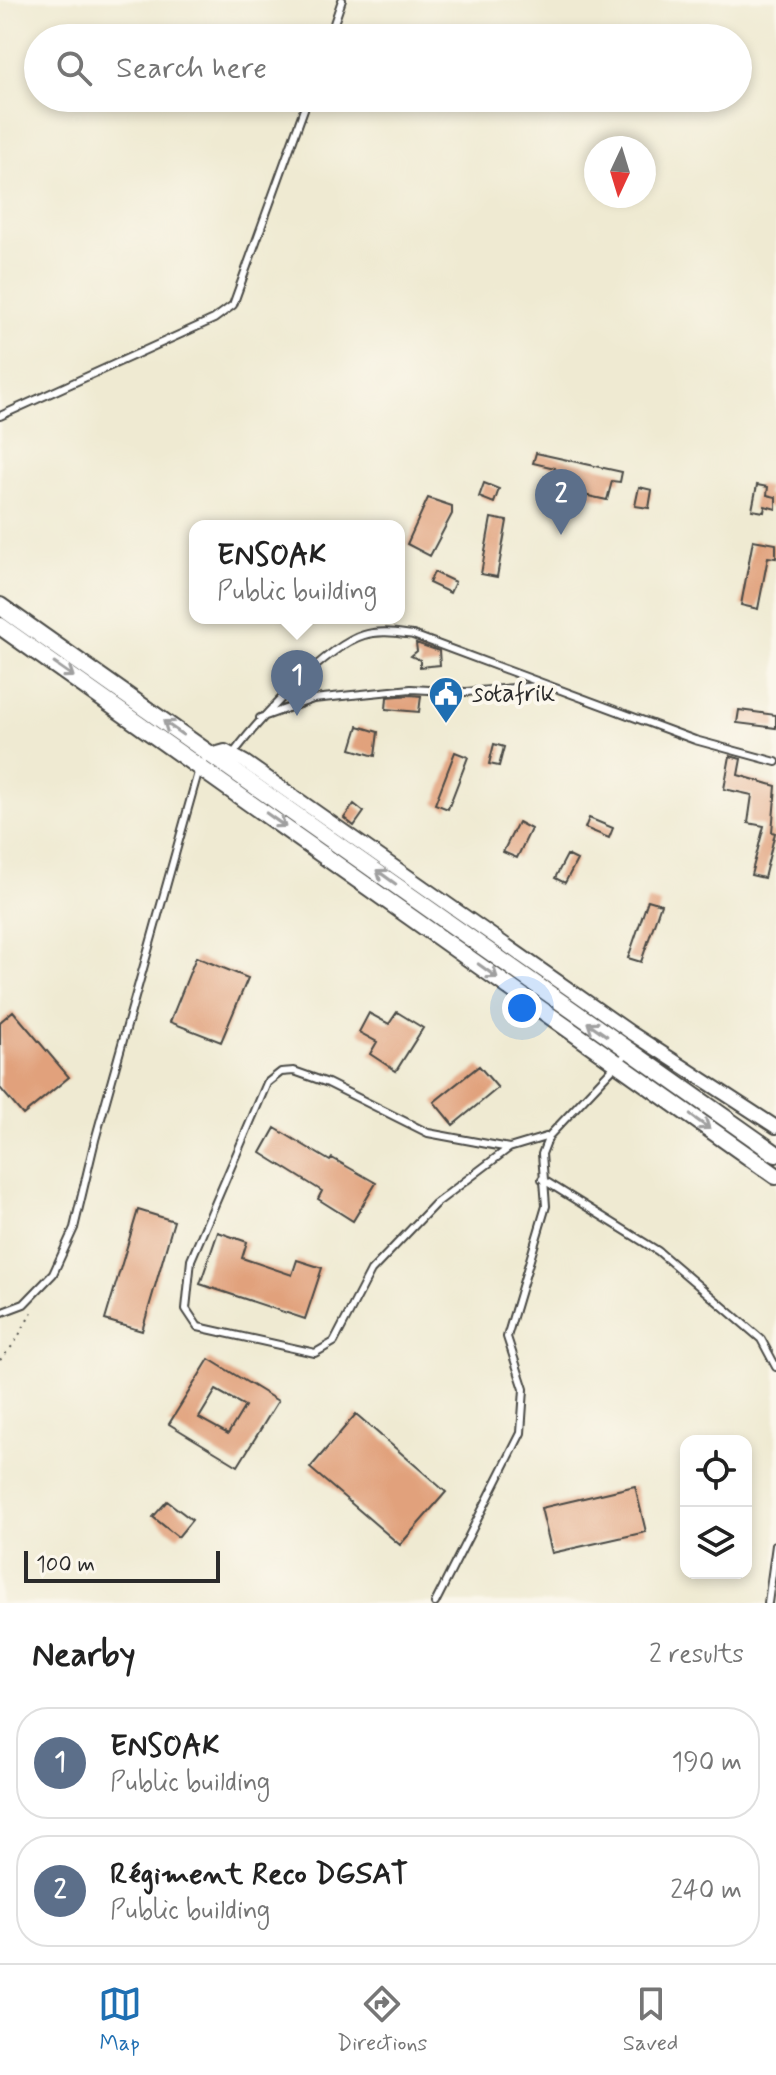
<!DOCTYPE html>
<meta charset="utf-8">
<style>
:root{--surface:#fff;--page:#f6f6f6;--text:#222;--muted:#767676;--line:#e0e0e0;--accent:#1f6fb2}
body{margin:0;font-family:Mynerve,sans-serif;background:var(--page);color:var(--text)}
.controls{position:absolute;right:24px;bottom:24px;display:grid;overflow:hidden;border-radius:16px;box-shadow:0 4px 12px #0003}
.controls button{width:72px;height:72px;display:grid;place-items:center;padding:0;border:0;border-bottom:2px solid var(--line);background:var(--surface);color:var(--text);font:40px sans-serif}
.compass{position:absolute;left:584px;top:136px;width:72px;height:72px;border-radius:50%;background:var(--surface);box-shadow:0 4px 12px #0003;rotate:184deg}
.scale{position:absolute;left:24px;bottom:20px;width:196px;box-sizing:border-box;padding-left:8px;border:4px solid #2b2b2b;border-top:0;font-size:22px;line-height:28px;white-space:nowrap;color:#2b2b2b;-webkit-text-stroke:6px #fbf7ec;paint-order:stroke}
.you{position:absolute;left:522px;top:1008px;width:28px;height:28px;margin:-20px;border:6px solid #fff;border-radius:50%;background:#1a73e8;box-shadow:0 0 0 12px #1a73e833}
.badge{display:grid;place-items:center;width:52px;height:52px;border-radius:50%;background:var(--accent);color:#fff;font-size:26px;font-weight:700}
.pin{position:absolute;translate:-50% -66px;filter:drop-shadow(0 2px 4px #0008)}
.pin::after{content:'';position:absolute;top:42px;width:28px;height:24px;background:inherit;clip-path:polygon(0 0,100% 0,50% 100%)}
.popup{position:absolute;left:189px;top:520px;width:216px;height:104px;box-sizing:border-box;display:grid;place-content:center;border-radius:16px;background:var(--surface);filter:drop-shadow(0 2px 6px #0005);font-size:26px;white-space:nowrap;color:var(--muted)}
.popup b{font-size:30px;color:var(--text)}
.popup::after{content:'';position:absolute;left:50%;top:100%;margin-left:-16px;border:16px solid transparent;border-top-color:var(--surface)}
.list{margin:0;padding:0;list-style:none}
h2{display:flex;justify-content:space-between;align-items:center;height:104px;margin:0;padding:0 32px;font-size:34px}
h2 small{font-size:26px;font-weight:400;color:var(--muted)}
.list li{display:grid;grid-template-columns:52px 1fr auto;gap:24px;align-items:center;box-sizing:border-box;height:112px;margin:0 16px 16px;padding:0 16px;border:2px solid var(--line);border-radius:32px}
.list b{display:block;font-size:30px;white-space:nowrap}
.list p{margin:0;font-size:26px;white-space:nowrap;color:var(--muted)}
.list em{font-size:26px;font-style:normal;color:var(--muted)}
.icon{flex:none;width:44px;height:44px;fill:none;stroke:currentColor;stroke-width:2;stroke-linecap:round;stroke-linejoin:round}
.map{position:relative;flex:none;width:776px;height:1603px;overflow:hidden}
.search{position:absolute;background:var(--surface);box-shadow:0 4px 12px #0003;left:24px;right:24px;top:24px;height:88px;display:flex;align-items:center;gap:20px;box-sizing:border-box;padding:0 28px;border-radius:44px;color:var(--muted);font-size:30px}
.sheet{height:360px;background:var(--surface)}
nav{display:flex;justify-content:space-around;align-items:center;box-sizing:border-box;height:112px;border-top:2px solid var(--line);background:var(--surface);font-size:22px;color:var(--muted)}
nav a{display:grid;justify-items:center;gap:4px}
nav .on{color:var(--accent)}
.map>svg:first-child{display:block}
</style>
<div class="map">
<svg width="776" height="1603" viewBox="0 0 776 1603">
<rect width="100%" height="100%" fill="#fbf7ec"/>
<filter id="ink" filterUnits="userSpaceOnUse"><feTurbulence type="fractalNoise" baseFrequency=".0125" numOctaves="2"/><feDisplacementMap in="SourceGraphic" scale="16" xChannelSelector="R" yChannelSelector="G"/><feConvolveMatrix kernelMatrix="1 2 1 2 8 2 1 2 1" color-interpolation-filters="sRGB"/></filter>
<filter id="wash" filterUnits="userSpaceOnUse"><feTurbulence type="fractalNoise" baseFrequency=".006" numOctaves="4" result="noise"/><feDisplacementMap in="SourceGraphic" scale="32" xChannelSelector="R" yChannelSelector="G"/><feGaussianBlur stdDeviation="1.8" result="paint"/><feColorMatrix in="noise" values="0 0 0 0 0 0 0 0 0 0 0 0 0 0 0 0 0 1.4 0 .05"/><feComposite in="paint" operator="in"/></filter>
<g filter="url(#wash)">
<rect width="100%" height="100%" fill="#efead2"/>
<g id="blocks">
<path fill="#e1a17c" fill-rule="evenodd" d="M536,453l86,19 -2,10 -8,-1 -5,19 -56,-12 4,-20 -22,-5z
M484,483l15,6 -5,14 -15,-6z
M757,485l11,2 -1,8 9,2v12l-11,-3 -1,6 -12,-2z
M639,487l13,3 -3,18 -14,-2z
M428,498l24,8v8l-22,42 -23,-12z
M491,518l16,3 -10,56 -16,-3z
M753,540l23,4v14l-8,-1 -10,52 -17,-4z
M434,572l21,10 -5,11 -21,-10z
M416,643l23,8 1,14 -20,2v-7l-9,-4 6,-5z
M411,695l10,1 -2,16 -33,-3 1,-12z
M739,710l37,5v13l-39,-5z
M358,726l20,6 -3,24 -24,-7z
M494,744l10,3 -5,19 -10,-2z
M455,752l13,5 -20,52 -13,-5z
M730,756l11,3 -3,16 38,11 -4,46 3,1 -11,45 -13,-3 13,-49 -16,-3 4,-28 -28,-6z
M354,804l10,8 -10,14 -10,-8z
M589,818l24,10 -4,10 -24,-10z
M518,822l13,7 -14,29 -14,-6z
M567,855l10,5 -12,23 -10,-5z
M648,900l13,4 -20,58 -13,-4z
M196,957l52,21 -27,64 -51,-20z
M13,1011l56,66 -46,38 -23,-27v-66z
M397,1012l26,16 -27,43 -26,-17 7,-12 -18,-10 10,-19 20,11z
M479,1066l19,22 -45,37 -19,-23z
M275,1128l55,33 2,-3 44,25 -23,38 -35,-22 4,-8 -61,-38z
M138,1210l36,11 -32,110 -37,-11z
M218,1232l29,10 -5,16 50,17 5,-15 25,8 -17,51 -105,-35z
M209,1359l69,42 -40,65 -69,-42zM216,1390l29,16 -17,28 -29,-16z
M356,1414l90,78 -46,53 -90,-77z
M635,1486l11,46 -94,21 -11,-45z
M167,1501l25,19 -14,17 -25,-20z"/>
</g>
</g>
<g filter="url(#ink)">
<use href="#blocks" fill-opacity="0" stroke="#484844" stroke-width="2"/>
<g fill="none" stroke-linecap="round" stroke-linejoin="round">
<g stroke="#484844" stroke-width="10">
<path id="service" d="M329,38l13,-38
M0,416l214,-97 19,-14 75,-207
M260,718l53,-19 98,-10 55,3 73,-6
M233,754c24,-32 93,-108 131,-119 16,-5 33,-2 49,0l282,105 81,22
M509,1148l-81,-15 -100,-50 -34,-12 -13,1 -14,11 -76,177 -5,49 12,18 117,26 19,-11 37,-71 64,-67 74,-56 40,-12
M542,1179l116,72 103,88 15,28
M0,1313l24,-9 29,-30 21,-46 21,-88 104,-371
M435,1603l86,-170 3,-44 -17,-52 39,-131 -4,-52 7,-18 80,-85
M768,1603l8,-58"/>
</g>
<g stroke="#484844" stroke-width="16">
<path id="minor" d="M207,756l18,-5 20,11 385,270 146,95"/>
</g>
<g stroke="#484844" stroke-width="20">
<path id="tertiary" d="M0,606l776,548
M0,626l776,550"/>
</g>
<path stroke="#484844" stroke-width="2" stroke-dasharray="2 6" stroke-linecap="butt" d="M0,1360l14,-16 19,-34"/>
<use href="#service" stroke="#fff" stroke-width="6"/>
<use href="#minor" stroke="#fff" stroke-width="12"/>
<use href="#tertiary" stroke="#fff" stroke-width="16"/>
</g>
<defs><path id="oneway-shaft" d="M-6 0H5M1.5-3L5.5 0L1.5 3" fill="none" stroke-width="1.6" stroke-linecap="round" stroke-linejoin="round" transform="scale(2)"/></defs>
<g stroke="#a0a0a0">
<use href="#oneway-shaft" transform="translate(64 670) rotate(35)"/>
<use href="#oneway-shaft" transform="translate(173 728) rotate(-145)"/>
<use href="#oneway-shaft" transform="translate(276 820) rotate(36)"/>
<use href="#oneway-shaft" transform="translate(386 877) rotate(-144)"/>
<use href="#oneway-shaft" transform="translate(488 971) rotate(36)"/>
<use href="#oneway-shaft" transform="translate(597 1029) rotate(-145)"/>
<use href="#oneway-shaft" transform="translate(700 1122) rotate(36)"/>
</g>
</g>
<defs>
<g id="civic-pin" transform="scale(1.8)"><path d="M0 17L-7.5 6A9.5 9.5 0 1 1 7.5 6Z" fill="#1f6fb2" stroke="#fbf7ec"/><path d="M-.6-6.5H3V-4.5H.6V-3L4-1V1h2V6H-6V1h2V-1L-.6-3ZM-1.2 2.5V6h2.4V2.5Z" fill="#fff"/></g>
</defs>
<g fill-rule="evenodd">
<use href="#civic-pin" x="446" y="694"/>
</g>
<g text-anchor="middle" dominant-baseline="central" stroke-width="8" stroke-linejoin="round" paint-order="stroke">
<g font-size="26" fill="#2b2b2b" stroke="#fbf7ec" text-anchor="start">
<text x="472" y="694">sotafrik</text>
</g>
</g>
</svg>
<div class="controls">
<button><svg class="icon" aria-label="locate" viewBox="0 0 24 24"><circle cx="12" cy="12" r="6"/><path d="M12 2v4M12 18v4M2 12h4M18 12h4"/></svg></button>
<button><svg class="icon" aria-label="layers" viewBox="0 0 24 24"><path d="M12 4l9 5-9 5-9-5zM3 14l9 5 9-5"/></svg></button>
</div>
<svg class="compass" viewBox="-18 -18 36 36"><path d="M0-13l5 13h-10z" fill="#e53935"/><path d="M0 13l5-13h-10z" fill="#767676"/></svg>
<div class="scale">100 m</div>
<div class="you"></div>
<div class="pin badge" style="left:297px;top:716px;background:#5c6f8a">1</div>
<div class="popup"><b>ENSOAK</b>Public building</div>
<div class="pin badge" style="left:561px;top:535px;background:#5c6f8a">2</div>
<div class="search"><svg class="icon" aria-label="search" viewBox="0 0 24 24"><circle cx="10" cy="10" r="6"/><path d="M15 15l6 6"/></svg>Search here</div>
</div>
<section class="sheet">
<h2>Nearby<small>2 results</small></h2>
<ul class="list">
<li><span class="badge" style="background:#5c6f8a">1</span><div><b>ENSOAK</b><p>Public building</p></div><em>190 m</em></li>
<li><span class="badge" style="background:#5c6f8a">2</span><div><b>Régiment Reco DGSAT</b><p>Public building</p></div><em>240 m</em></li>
</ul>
</section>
<nav>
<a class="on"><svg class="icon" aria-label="map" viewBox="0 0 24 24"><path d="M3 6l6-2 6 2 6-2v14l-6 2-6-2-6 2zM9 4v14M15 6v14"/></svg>Map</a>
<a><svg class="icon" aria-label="directions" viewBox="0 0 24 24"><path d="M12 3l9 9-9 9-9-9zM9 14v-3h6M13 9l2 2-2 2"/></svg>Directions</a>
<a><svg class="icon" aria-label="saved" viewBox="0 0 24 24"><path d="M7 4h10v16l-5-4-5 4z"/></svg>Saved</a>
</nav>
